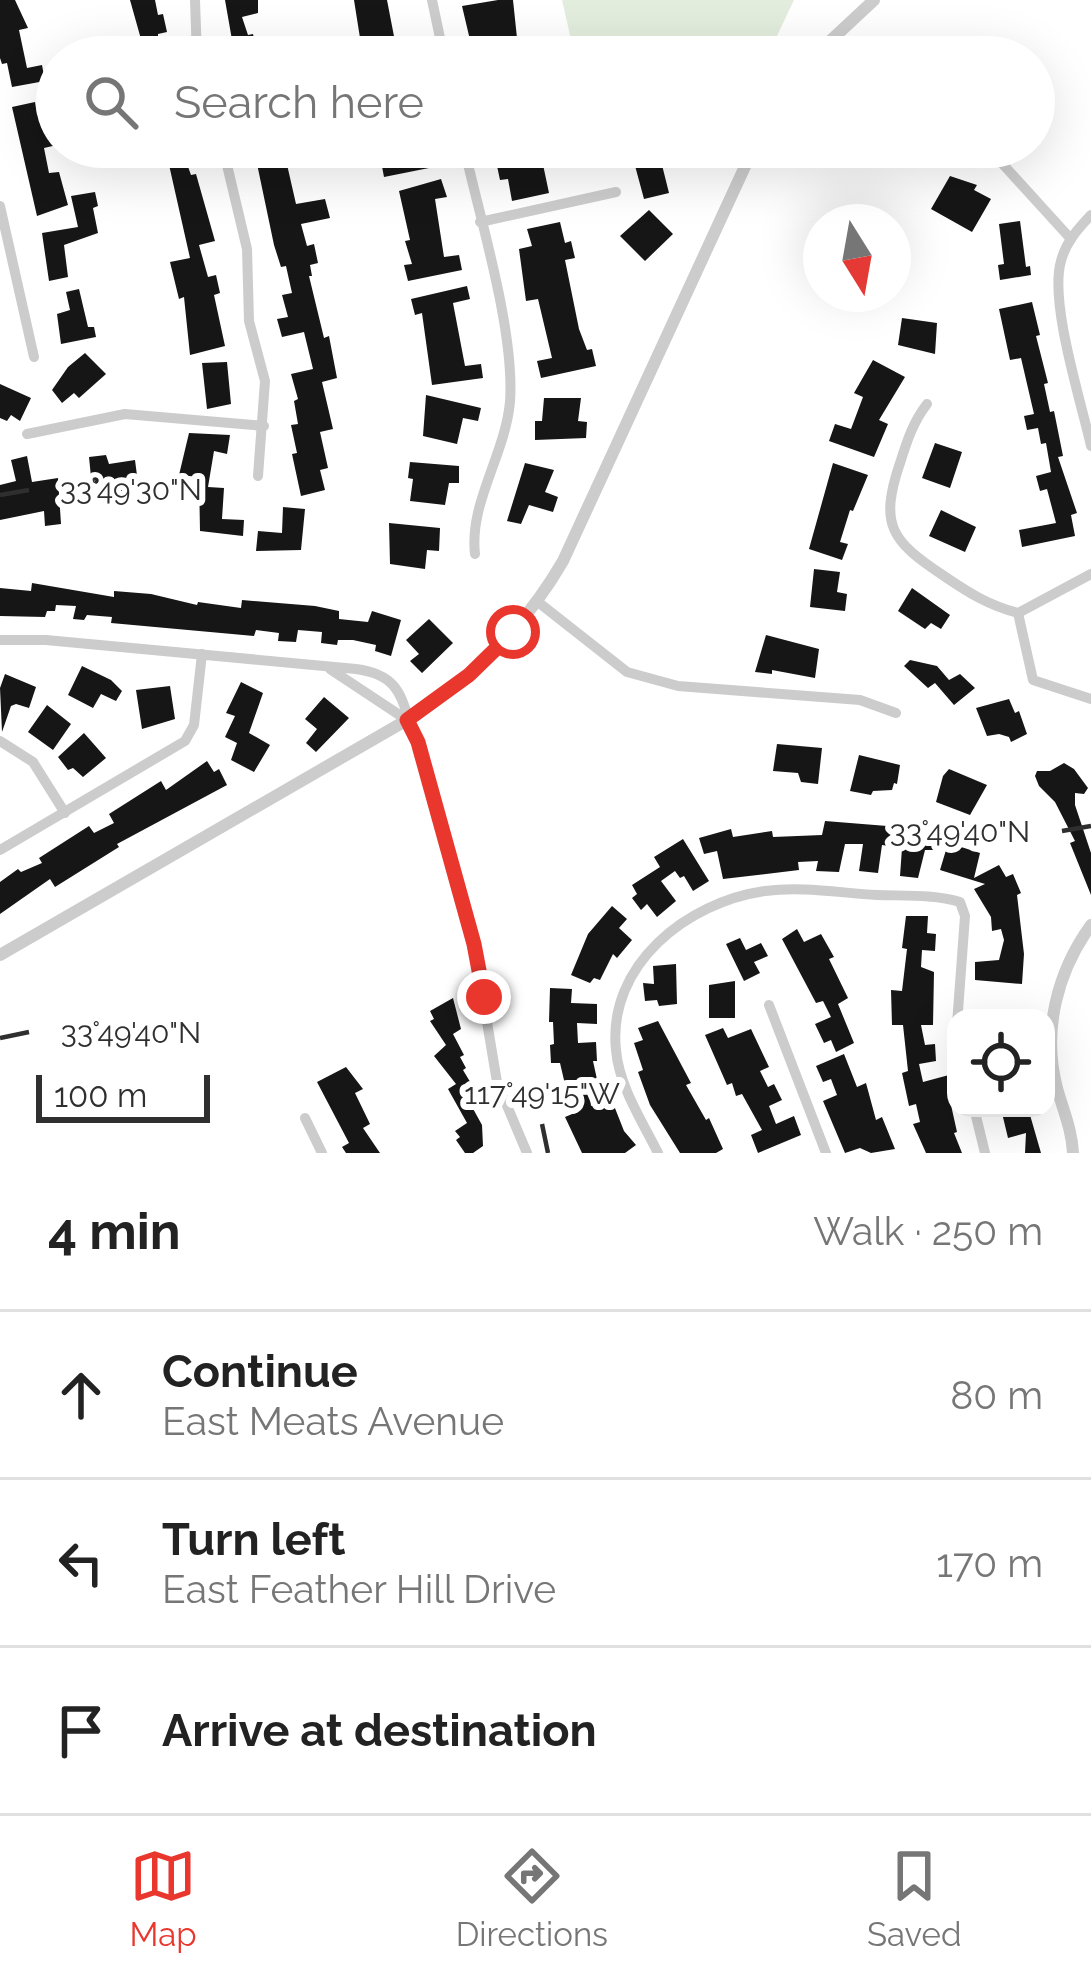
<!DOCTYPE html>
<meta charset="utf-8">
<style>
:root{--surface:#fff;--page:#f2f2f2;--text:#222;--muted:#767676;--line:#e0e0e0;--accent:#e9372e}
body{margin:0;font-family:Raleway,sans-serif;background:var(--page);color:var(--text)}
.controls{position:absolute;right:36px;bottom:36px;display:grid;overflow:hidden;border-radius:24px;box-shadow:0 12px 48px #0002}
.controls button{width:108px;height:108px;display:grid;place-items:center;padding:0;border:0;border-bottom:3px solid var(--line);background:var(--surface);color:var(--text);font:60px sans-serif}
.compass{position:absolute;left:803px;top:204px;width:108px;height:108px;border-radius:50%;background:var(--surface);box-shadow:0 12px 48px #0002;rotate:169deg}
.scale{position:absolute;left:36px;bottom:30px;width:174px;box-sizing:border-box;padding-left:12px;border:6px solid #2f2f2f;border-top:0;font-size:33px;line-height:42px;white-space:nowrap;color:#2f2f2f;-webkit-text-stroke:9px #fff;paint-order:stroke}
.stop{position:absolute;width:36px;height:36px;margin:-27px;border:9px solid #e9372e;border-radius:50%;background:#fff}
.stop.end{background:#e9372e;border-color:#fff;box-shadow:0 3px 12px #0008}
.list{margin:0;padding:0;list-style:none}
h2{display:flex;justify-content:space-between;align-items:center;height:156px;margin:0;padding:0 48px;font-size:51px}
h2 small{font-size:39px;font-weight:400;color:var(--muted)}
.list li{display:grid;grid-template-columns:78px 1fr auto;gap:36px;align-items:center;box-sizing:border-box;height:168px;padding:0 48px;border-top:3px solid var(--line)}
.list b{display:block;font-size:45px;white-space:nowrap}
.list p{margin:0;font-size:39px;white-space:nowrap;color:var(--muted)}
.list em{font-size:39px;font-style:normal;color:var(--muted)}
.icon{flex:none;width:66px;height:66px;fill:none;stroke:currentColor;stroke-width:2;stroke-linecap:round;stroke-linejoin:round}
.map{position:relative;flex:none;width:1091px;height:1153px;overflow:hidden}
.search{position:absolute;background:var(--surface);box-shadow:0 12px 48px #0002;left:36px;right:36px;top:36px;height:132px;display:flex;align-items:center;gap:30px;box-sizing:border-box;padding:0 42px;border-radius:66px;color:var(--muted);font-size:45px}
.sheet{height:660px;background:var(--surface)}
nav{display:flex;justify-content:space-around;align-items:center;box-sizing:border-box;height:168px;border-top:3px solid var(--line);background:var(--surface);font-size:33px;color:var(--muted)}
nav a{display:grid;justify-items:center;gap:6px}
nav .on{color:var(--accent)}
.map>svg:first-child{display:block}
</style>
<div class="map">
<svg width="1091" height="1153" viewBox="0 0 1091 1153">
<rect width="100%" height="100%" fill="#fff"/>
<path fill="#e3eddd" d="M562,0h232l-27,57h-192z"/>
<path fill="#161616" d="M0,0h15l13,28 -9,2 8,38 15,-3 3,16 -33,6 -5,-24 -5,1 -2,-6z
M130,0h25l3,15 5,-1 4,18 -9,2v23h-12z
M225,0h33v13l-16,4 6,18 5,-1 5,23h-23z
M354,0h33l11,57h-35z
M498,0h15l6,57h-45l-12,-51z
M35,102l2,13 7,-1 4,18 9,-2v15l-13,3 5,25 10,-1 9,33 -31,11 -25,-109z
M165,147h16l10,28 5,-1 19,67 -16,4 9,32 8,-2 4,18 -6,2 11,51 -35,9 -6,-58 -5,2 -9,-37 20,-4z
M259,147h24l13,57 29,-5 5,19 -29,6 6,22 7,-2 4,19 -8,2 2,11h-3l15,62 5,-2 8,42 -15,4 11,47 -13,3 8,36 -8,2 5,20 -24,6 -9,-42 5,-1 -6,-28 7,-1 -4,-23 4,-2 -7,-25 22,-5 -9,-37 -22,5 -5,-18 11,-2 -6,-22 10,-2 -6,-27 -5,1 -7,-22 -18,-86 6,-2z
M385,147h35l1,7 15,-2 3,14 -55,11 -3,-16 7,-1z
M493,147h14l5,15 29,-7 8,38 -37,8 -4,-22 -8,1z
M647,159l2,4 12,-2 8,32 -25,6 -10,-37z
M950,176l27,9 -3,5 17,9 -19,33 -41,-23z
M441,179l6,18 -12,2 9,58 15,-2 3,15 -54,11 -4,-16 8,-1 -7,-23 5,-1 -11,-49z
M95,192l3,14 -5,2 5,25 -34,12 4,32 -19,4 -7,-48 36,-6 -7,-31z
M649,210l24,24 -28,27 -25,-25z
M1020,221l6,46 4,-1 1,9 -31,5 -2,-15 6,-1 -5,-40z
M560,222l5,21 6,-2 4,17 -10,2 14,69 8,21 5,-1 4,17 -55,12 -4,-17 15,-3 -14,-59 -12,2 -7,-52 13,-3 -5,-17z
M467,286l3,13 -17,4 12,63 16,-2 2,14 -51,7 -10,-72 -7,2 -4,-16z
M79,289l9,38h6l2,10 -35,7 -4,-30 13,-4 -4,-18z
M1032,302l8,33 -4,1 12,47 -4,1 6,28 4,-1 9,45 -5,1 19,56 -6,2 4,21 -53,11 -3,-17 37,-7 -9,-34 -7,2 -4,-15 15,-4 -5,-29 -5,1 -3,-16 -11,2 -3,-14 10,-2 -13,-56 -11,2 -11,-51z
M902,318l35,5 -2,31 -37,-9z
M85,353l21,21 -27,24 -5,-5 -12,10 -10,-13 16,-23z
M873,360l32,17 -26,43 9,4 -14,33 -45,-16 6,-17 16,5 12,-32 -9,-4z
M227,362l4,42 -24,5 -5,-46z
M0,384l31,14 -11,23 -9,-6 -4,6 -7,-3z
M426,395l55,13 -3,13 -15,-3 -6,26 -34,-8z
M544,398h37l-3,23 9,1 -1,16 -51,2v-19h7z
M189,433l41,2 -3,19 -13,-3 -6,36 16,1 -2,31 22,1 -1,16 -43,-5 -1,-54 -20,-2z
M935,443l27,9 -12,36 -28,-10z
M106,455l3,9 26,-4 4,31 -46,6 -4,-40z
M27,456l5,26 26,-4 3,46 -16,2 -1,-15 -44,9v-35l16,-4 -5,-21z
M410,462l49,4v17h-10l-4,22 -35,-4 3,-22 -5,-1z
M525,463l29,7 -9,22 13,5 -5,15 -24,-7 -8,19 -14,-3z
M833,463l35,12 -15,36 -3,-1 -10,32 8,2 -6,16 -33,-11z
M283,507l22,2 -4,41 -45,1 2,-20 24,2z
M941,510l35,17 -11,25 -36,-16z
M389,523l51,5 -1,23 -12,-1 -2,19 -35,-5z
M814,569l26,3 -3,20 10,2 -2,17 -35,-4z
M32,583l82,14v-6l37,3 46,11 1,-3 43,6 1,-8 73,6 24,5v8l29,3 4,-11 29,9 -10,36 -16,-5 1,-6 -23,-5h-15l-1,5 -16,-2 1,-11 -24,-2 -2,12 -18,-1 1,-8 -23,-3 -2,6 -143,-13 1,-6 -25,-2 -3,5 -11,-1 3,-13 -20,-1 -1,6h-8l-2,6 -45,-1v-28l31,3z
M912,588l38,27 -9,14 -10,-6 -6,6 -27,-18z
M429,619l24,24 -31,30 -12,-12 9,-7 -13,-14z
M766,635l53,14 -4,29 -43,-8v4l-17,-2z
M910,660l27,6 12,14 11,-6 15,14 -21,17 -19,-22 -7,5 -24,-22z
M82,666l29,14 11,11 -6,10 -15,-7 -8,14 -25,-13z
M5,674l31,13 -7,21 -13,-4 -5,2 -9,26 -2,-44z
M241,682l22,11 -14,40 21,12 -16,27 -23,-12 6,-17 -12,-6 10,-21 -9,-3z
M170,686l5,33 -33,10 -6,-39z
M324,697l25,21 -33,34 -10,-9 11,-14 -12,-10z
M1009,699l6,14 4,-2 8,23 -16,8 -2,-5 -10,-3 -12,2 -11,-28z
M47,705l24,19 -18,26 -25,-18z
M84,733l22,25 -23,19 -10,-9 -5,2 -10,-13z
M777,744l45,4 -4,36 -17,-2 -3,-9 -25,-2z
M859,755l41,10 -3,19 -3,-1 -2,7 -19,1 -2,4 -21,-4z
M207,761l7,11 5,-3 8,16 -110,59 2,3 -64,40 -5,-8 -50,35v-32l18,-13 3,3 21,-9 -3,-5 50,-32 5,7 20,-10 -5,-9 52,-33 5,9z
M1064,763l10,6 14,19 -4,6 -9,-1v12l16,48v42l-21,-52 5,-2 -20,-39 -16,-16 -4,-10 2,-5h13z
M949,769l38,16 -17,30 -34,-13 7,-26z
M825,821l112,9 -1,9 44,14 -6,25 25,-13 7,12 7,-3 8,19 -4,2 7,59 -2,30 -47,-4v-18l24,-2 5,-20 -3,-11 -9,2 -1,-14 -17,-28 11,-5 -45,-14 6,-20h-21l-7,28 -18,-2 2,-28 -20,-3 -4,28 -19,-2 4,-27h-18l-6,28 -23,-1 2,-10 -20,1 1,8 -76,9 -6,-28 -13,3 -5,-16 32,-9 2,8 39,-6 1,6 49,-2z
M683,839l26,42 -16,10 -9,-15 -4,2 -5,-7 -14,10 15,20 -19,16 -10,-13 -6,6 -9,-12 5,-4 -5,-9 28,-18 -6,-10z
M612,906l15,13 -8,9 13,12 -15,18 -4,-4 -13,26 -6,-2 -4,5 -19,-8 17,-41z
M906,916h22l-1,17 9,1 -1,17 -13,-1 -1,17 13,5 -1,53h-12l4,20 10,-1 1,17 -17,3 4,18 26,-7 7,19 -7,2 8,36 -3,1 8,20h-36l-13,-29 7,-2 -4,-18 -7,2 -7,-33 6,-2 -5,-46h-11l-1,-35 11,1 5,-42 -5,-1z
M797,929l7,13 17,-8 13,23 -5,2 19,39 -10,6 16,39 -18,9 -5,-12 -7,3 -9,-19 16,-7 -8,-16 -7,2 -34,-64z
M740,938l6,12 15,-7 7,13 -14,6 6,11 -16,8 -18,-37z
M676,964l1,40 -18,2 -2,-6 -12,1 -2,-18 11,1 -1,-18z
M735,981v37h-26v-33z
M550,988l22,1 -1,14 26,1v20l-20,-1 1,20 18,-1 1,19h-4l5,23 -9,3 2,19 20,-8 13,33 12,14 -11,8h-43l-17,-36 12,-5 -5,-21 -5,2 -7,-30h-9l-1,-18 4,-1 -1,-22h-4z
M453,998l8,31 -8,5 11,21 -4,2 6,11 -3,2 15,25 -7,10 11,20 1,21 -10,7h-8l-9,-13 4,-3 -5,-6 12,-8 -19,-34 8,-5 -22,-28 12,-11 -16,-24 4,-2 -4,-8z
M658,1021l33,62 -5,2 20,35 3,-2 14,31 -7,4h-36l-30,-48 -12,-33 5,-2 -9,-27 9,-3 -5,-12z
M723,1028l5,10 23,-9 18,38 -9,4 8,16 6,-3 8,16 -13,6 7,18 18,-8 7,19 -43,18 -7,-18 11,-5 -20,-36 -6,2 -4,-13 -5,2 -22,-50z
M844,1054l13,33 9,-4 10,37 6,-3 13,32 -24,4 -11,-5 -15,5 -22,-52 14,-6 -6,-16 -8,3 -7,-16z
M346,1067l17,22 -8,4 15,31 -7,4 17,25h-34l-4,-6 7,-4 -32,-61z
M1007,1108h21l13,45h-16l1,-20 -18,5 -6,-25 6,-1z"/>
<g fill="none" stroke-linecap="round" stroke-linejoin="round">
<path stroke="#ccc" stroke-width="10" d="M195,0l2,57
M432,0l12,57
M217,147l10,18 20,84 2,72 16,60 -7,95
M464,147c16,72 51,184 46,255 -5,53 -41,101 -35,152
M989,149l81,89
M0,206l34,151
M1091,215c-14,15 -25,27 -30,46 -12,41 20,140 30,185
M480,222l136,-30
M927,404c-14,18 -20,37 -27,59 -21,62 -9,78 44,113 25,17 44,29 74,37l73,-39
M27,434l98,-20 139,12
M538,602l89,70 51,14 182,14 36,13
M1018,613l15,67 58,19
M0,640h46l310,29c51,7 44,36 62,74l56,201 23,138 30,71
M330,669l77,51
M0,741l33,21 32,51
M0,850l185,-109 9,-16 8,-71
M769,1005l57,148
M974,1108l11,45
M305,1118l17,35
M658,1153c-16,-32 -39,-67 -42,-103 -9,-85 71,-148 149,-159 37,-5 75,2 112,4 26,1 57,-1 83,7l5,14 -9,122"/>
<path stroke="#ccc" stroke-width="12" d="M813,57l61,-57
M0,955l407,-235c64,-41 118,-93 156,-159l191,-414
M1073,1153c-1,-23 -10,-43 -16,-65 -15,-57 0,-116 34,-163"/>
</g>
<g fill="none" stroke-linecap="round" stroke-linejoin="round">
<path stroke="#e9372e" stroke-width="15" d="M484,997l-10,-53 -56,-202 -11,-22 62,-45 44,-43"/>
</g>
<path fill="none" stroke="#2f2f2f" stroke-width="4.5" d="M0,495l29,-5M1062,831l29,-5M0,1038l29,-6M542,1124l6,29"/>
<g font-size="30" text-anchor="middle" fill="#2f2f2f" stroke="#fff" stroke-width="12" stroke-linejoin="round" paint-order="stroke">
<text x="131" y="500">33°49'30"N</text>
<text x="960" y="842">33°49'40"N</text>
<text x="131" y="1043">33°49'40"N</text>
<text x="542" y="1104">117°49'15"W</text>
</g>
</svg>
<div class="controls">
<button><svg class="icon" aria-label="locate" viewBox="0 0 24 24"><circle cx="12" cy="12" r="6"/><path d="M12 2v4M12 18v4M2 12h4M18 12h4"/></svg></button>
</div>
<svg class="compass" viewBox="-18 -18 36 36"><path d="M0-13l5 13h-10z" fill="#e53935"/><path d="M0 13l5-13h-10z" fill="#767676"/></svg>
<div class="scale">100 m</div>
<div class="stop" style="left:513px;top:632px"></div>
<div class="stop end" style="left:484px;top:997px"></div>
<div class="search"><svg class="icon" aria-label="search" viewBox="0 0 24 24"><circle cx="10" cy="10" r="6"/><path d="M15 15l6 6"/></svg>Search here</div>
</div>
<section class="sheet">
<h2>4 min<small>Walk · 250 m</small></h2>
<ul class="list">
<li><svg class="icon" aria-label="ahead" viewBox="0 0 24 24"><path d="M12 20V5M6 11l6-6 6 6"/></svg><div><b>Continue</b><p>East Meats Avenue</p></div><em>80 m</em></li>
<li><svg class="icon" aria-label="left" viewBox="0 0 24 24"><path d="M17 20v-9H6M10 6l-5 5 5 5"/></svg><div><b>Turn left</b><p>East Feather Hill Drive</p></div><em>170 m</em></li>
<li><svg class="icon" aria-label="arrive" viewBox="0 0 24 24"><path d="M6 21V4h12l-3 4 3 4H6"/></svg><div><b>Arrive at destination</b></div></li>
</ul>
</section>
<nav>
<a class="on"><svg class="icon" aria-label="map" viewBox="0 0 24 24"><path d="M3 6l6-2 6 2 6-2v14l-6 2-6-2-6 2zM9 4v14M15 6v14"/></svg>Map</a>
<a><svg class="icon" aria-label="directions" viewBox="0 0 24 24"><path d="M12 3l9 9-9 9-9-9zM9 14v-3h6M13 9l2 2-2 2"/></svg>Directions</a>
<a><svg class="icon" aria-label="saved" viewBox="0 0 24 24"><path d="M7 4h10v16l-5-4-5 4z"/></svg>Saved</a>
</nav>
